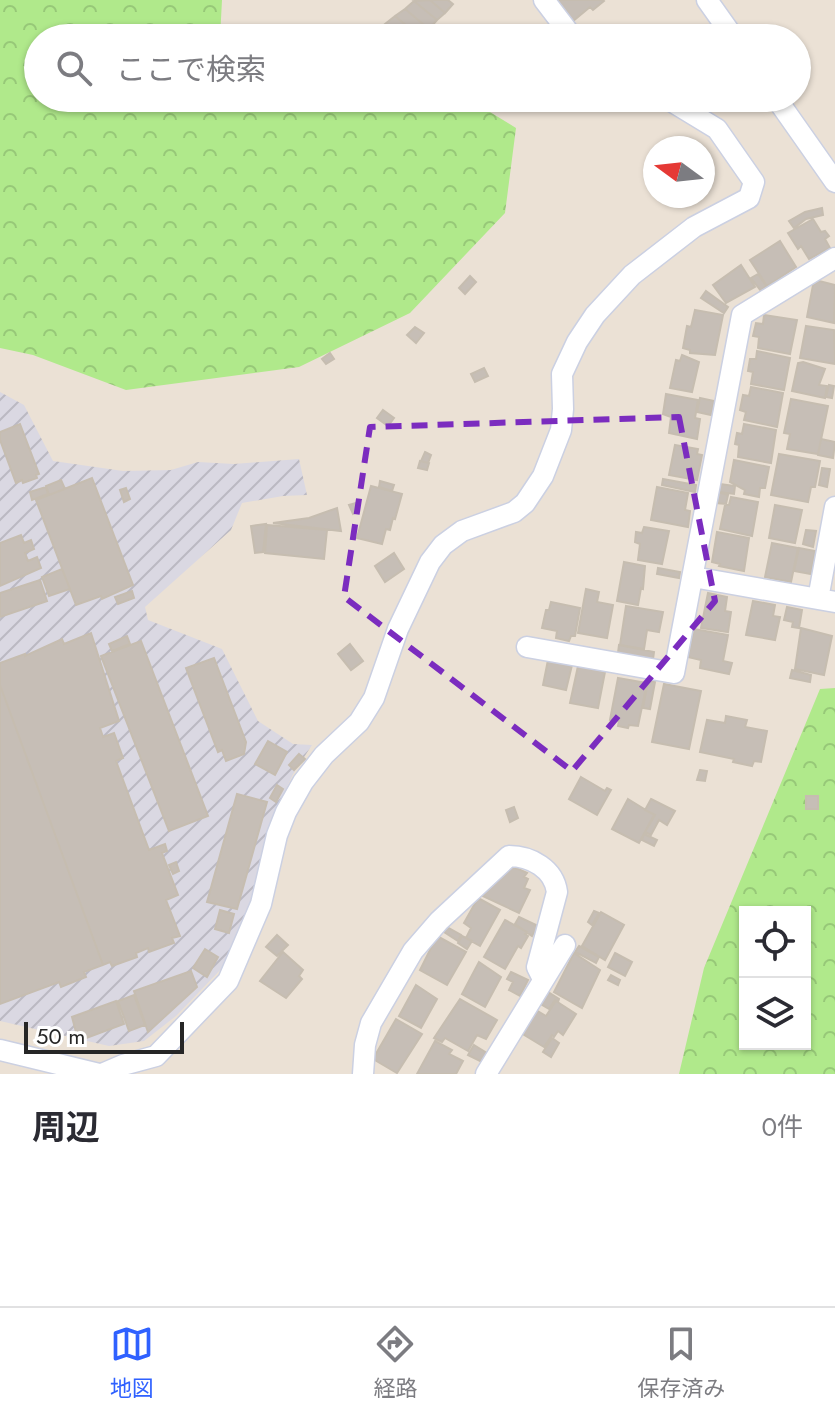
<!DOCTYPE html>
<html lang="ja">
<meta charset="utf-8">
<style>
:root{--surface:#fff;--page:#f7f7f7;--text:#2b2b33;--muted:#7c7c81;--line:#e1e1e2;--accent:#2f61ff}
body{margin:0;font-family:Jost,"Noto Sans JP",sans-serif;background:var(--page);color:var(--text)}
.controls{position:absolute;right:24px;bottom:24px;display:grid;overflow:hidden;border-radius:0px;box-shadow:0 2px 6px #0004}
.controls button{width:72px;height:72px;display:grid;place-items:center;padding:0;border:0;border-bottom:2px solid var(--line);background:var(--surface);color:var(--text);font:40px sans-serif}
.compass{position:absolute;left:643px;top:136px;width:72px;height:72px;border-radius:50%;background:var(--surface);box-shadow:0 2px 6px #0004;rotate:285deg}
.scale{position:absolute;left:24px;bottom:20px;width:160px;box-sizing:border-box;padding-left:8px;border:4px solid #262626;border-top:0;font-size:22px;line-height:28px;white-space:nowrap;color:#262626;-webkit-text-stroke:6px #fff;paint-order:stroke}
.list{margin:0;padding:0;list-style:none}
h2{display:flex;justify-content:space-between;align-items:center;height:104px;margin:0;padding:0 32px;font-size:34px}
h2 small{font-size:26px;font-weight:400;color:var(--muted)}
.icon{flex:none;width:44px;height:44px;fill:none;stroke:currentColor;stroke-width:2;stroke-linecap:round;stroke-linejoin:round}
.map{position:relative;flex:none;width:835px;height:1074px;overflow:hidden}
.search{position:absolute;background:var(--surface);box-shadow:0 2px 6px #0004;left:24px;right:24px;top:24px;height:88px;display:flex;align-items:center;gap:20px;box-sizing:border-box;padding:0 28px;border-radius:44px;color:var(--muted);font-size:30px}
.sheet{height:232px;background:var(--surface)}
nav{display:flex;justify-content:space-around;align-items:center;box-sizing:border-box;height:112px;border-top:2px solid var(--line);background:var(--surface);font-size:22px;color:var(--muted)}
nav a{display:grid;justify-items:center;gap:4px}
nav .on{color:var(--accent)}
.map>svg:first-child{display:block}
</style>
<div class="map">
<svg width="835" height="1074" viewBox="0 0 835 1074">
<defs>
<pattern id="industrial-furrows" width="10" height="10" patternUnits="userSpaceOnUse" patternTransform="scale(2)"><rect width="10" height="10" fill="#dad8e2"/><path d="M-1 1l2-2M0 10L10 0M9 11l2-2" fill="none" stroke="#bbb9c2"/></pattern>
<pattern id="forest-crowns" width="20" height="18" patternUnits="userSpaceOnUse" patternTransform="scale(2)"><rect width="20" height="18" fill="#b0e98b"/><path d="M2 6a3 3 0 1 1 6 0M12 15a3 3 0 1 1 6 0" fill="none" stroke="#97c878"/></pattern>
</defs>
<rect width="100%" height="100%" fill="#ebe1d5"/>
<path fill="url(#industrial-furrows)" d="M0,392l24,13 29,56 70,10 48,-1 27,-8 36,2 65,-5 8,36 -24,1 -41,7 -11,27 -86,77 3,13 74,29 36,72 35,23 19,1 -19,29 -18,39 -21,81 -29,71 -49,51 -32,25 -35,5 -109,-25z"/>
<path fill="url(#forest-crowns)" fill-rule="evenodd" d="M0,0h222l-2,38h-182v60h429l49,30 -11,85 -95,100 -111,54 -173,23 -93,-35 -33,-7z
M835,688v386h-156l25,-106 116,-279zM745,912h60v132h-60z"/>
<path fill="#c6beb6" stroke="#c6bdb0" stroke-width="2" d="M430,0h18l5,4 -8,9z
M430,0l15,13 -8,7 -23,-19z
M555,0h48l1,1 -11,9 -3,-3 -17,14z
M414,1l23,19 -8,9 -24,-20z
M405,9l24,20 -10,7 -24,-20z
M395,16l24,20 -18,2 -16,-14z
M385,24l16,14h-17l-6,-8z
M374,29l3,9h-26z
M822,208l1,7 -17,4 -12,9 -5,-7 16,-9z
M813,219l8,13 4,-1 4,5 -4,3 5,9 -21,11 -8,-13 -3,3 -10,-16z
M780,241l16,26 -29,19 -17,-26z
M741,265l14,22 -29,16 -13,-18z
M758,274l8,12 -5,5 -10,-13z
M470,276l6,6 -11,12 -6,-6z
M819,281l16,4 -1,38 -27,-6 6,-32z
M706,291l22,16 -4,6 -23,-15z
M695,310l28,5 -8,40 -25,-2v-3l-7,-2 4,-22 4,1z
M764,315l33,5 -7,34 -32,-6 1,-11 -6,-1 3,-13 7,1z
M806,326l28,4 1,34 -35,-6z
M415,327l9,6 -8,10 -9,-8z
M757,351l33,7 -6,32 -33,-6 2,-12 -5,-1 2,-12h6z
M330,353l4,6 -8,5 -4,-5z
M682,355l17,7 -7,30 -22,-4 6,-28 4,1z
M803,362l22,7 -6,16 8,1 -2,12 -33,-7 6,-28z
M484,368l4,8 -13,6 -4,-8z
M829,385l5,1 -2,12 -6,-1z
M751,387l32,6 -6,34 -33,-7 2,-8 -6,-2 3,-15 6,1z
M666,394l32,6 -3,18 5,1 -3,20 -28,-6 2,-16 -8,-3z
M700,398l14,3 -3,14 -14,-3z
M791,399l37,7 -10,48 -31,-5 3,-15 -6,-1z
M383,410l11,8 -6,8 -11,-8z
M20,424l19,50 -3,1 1,3 -14,5 -1,-3 -6,3 -16,-43v-8z
M744,424l32,6 -5,33 -33,-6 1,-12 -4,-1 2,-11 5,1z
M821,439l14,3 -2,16 -15,-3z
M675,445l23,4 -1,5 5,1 -5,25 -28,-5z
M425,452l6,3 -3,8 -7,-2z
M779,454l41,7 -5,26h-4l-3,15 -37,-7z
M734,460l35,7 -4,21h-5l-1,9 -15,-3 1,-4 -15,-8z
M420,461l9,2 -2,7 -9,-2z
M822,468l8,1 -3,18 -8,-2z
M92,478l41,107 -31,14 -1,-3 -25,9 -40,-105z
M663,479l33,6 -1,7 -33,-7z
M61,480l4,9 -16,6 -3,-9z
M380,481l14,4 -2,6 -13,-4z
M720,484l15,2 -1,8 -15,-2z
M371,486l31,8 -7,25 -2,-1 -3,12 -4,-1 -4,15 -25,-6z
M46,487l2,7 -16,6 -2,-8z
M657,487l31,6 -3,17 5,1 -2,16 -37,-7z
M126,488l4,11 -6,3 -4,-12z
M718,492l10,3 -2,9 -10,-1z
M731,497l27,5 -6,34 -32,-7 5,-24h4z
M356,503l3,8 -6,3 -4,-9z
M775,505l27,5 -7,33 -26,-5z
M337,508l4,23 -68,-8 36,-5z
M266,524l-3,28 -8,1 -4,-27z
M267,525l60,5 -3,29 -59,-6z
M644,527l25,4 -7,33 -24,-4 2,-16 -5,-2 1,-10 6,1z
M806,530l10,1 -3,16 -10,-3z
M717,532l32,6 -5,33 -25,-5 1,-2 -8,-2z
M21,535l3,8 7,-3 3,9 -9,4 3,8 9,-4 4,11 -41,18v-43z
M772,543l26,5 -7,34 -26,-5z
M799,548l16,3 -4,23 -17,-3z
M394,553l10,16 -19,13 -10,-16z
M624,562l21,4 -2,23 -2,-1 -3,17 -21,-4z
M658,568l22,4 -1,6 -22,-4z
M62,569l8,20 -21,7 -7,-19z
M40,580l7,21 -47,16v-24z
M586,589l13,3 -2,10 16,3 -6,33 -29,-5z
M132,591l2,7 -16,6 -3,-7z
M708,593l19,4 -2,14 6,1 -3,20 -27,-4z
M753,601l22,4 -2,11 7,1 -5,23 -29,-5z
M551,602l29,6 -5,28h-4l-2,5 -13,-3 1,-7 -15,-3 4,-18h3z
M626,606l37,6 -4,20 -12,-2 -3,19 -24,-4z
M787,607l15,3 -3,18 -7,-1 1,-5 -9,-2z
M801,628l31,8 -8,39 -29,-6z
M694,629l34,6 -5,26 9,2 -3,11 -29,-6 1,-8 -13,-3z
M91,633l28,88 -19,7 3,9 11,-4 9,25 -7,3 33,89 16,-6 2,7 -5,2 16,42 -12,5 14,36 -8,2 2,5 -25,9 -1,-4 -12,5 1,4 -25,9 -2,-4 -7,3 -103,-280v-22l25,-9v2l37,-17 2,5z
M127,636l3,8 -18,7 -3,-7z
M141,641l67,175 -39,15 -68,-175z
M350,644l13,17 -12,9 -13,-16z
M619,645l35,7 -1,7 -35,-6z
M214,658l32,84 -2,12 -18,7 -4,-11 -4,2 -32,-84z
M548,660l24,5 -6,25 -23,-5z
M578,666l27,6 -7,36 -28,-5z
M792,670l19,5 -1,7 -20,-4z
M618,678l29,5 -9,43 -9,-1 -1,3 -10,-2 1,-5 -9,-1z
M648,681l7,1 -5,27 -7,-1z
M664,684l37,7 -12,58 -37,-7z
M0,685l103,280 -19,7 2,5 -25,10 -2,-5 -59,22z
M726,716l21,4 -2,7 22,4 -6,31 -7,-1 -2,5 -19,-4 1,-3 -34,-7 7,-32 18,3z
M268,741l19,11 -12,23 -20,-11z
M299,754l6,5 -11,11 -5,-5z
M700,770l7,1 -2,10 -8,-1z
M581,777l24,14 2,-3 4,2 -14,25 -28,-16z
M277,785l6,4 -7,13 -6,-4z
M237,794l30,8 -30,107 -30,-7z
M806,796h12v13h-12z
M628,799l26,16 -15,28 -27,-14z
M651,799l24,12 -8,14 -8,-5 -8,15 -6,-3 10,-17 -10,-5z
M514,807l4,11 -8,4 -4,-12z
M644,834l13,6 -3,6 -12,-6z
M176,862l3,9 -6,3 -4,-9z
M507,864l20,9 -3,4 4,2 -4,9 6,2 -11,23 -36,-17z
M478,898l22,12 -20,36 -14,-8 5,-10 -7,-5z
M220,910l14,4 -5,19 -14,-4z
M594,911l5,2 -7,12 -4,-3z
M601,912l23,13 -19,35 -23,-14z
M519,917l19,9 -6,10 -17,-12z
M505,920l22,12 -2,2 3,2 -7,12 -3,-2 -13,23 -21,-12z
M447,927l14,8 -3,6 -14,-9z
M277,935l11,10 -11,11 -11,-9z
M437,936l29,16 -19,33 -27,-15z
M462,936l10,5 -5,8 -9,-6z
M579,946l20,11 -3,6 -21,-11z
M205,949l13,8 -11,20 -14,-9z
M283,952l20,18 -4,6 3,3 -16,19 -26,-17z
M574,953l26,17 -18,38 -28,-16z
M615,953l17,9 -7,14 -17,-9z
M479,962l22,15 -16,30 -23,-13z
M191,971l6,16 -49,45 -14,-41z
M511,972l17,8 -8,16 -11,-6 4,-8 -6,-3z
M611,975l9,5 -2,5 -10,-5z
M416,985l21,14 -16,29 -22,-12z
M545,990l14,9 -1,3 -3,-2 -6,9 -12,-7z
M134,995l11,30 -16,6 -11,-30z
M460,999l37,21 -11,19 -9,-4 -9,16 -23,-13 -3,4 -8,-4z
M116,1001l8,23 -43,16 -2,-4h-2l-5,-19z
M556,1001l20,13 -13,21 -5,-4 -4,6 -2,-2 -8,12 -23,-14 15,-23 10,6z
M396,1019l26,15 -25,39 -24,-14z
M552,1038l7,5 -8,14 -8,-5z
M435,1041l17,9 -3,4 14,7 -7,13h-39z
M474,1045l13,8 -5,9 -14,-7z"/>
<g fill="none" stroke-linecap="round" stroke-linejoin="round">
<g stroke="#cbd0e2" stroke-width="23">
<path id="minor" d="M544,0l29,38
M707,0l27,38
M776,98l59,84
M693,577l142,25
M818,599l17,-92
M527,647l147,26 68,-358 93,-57
M0,1050l99,24
M102,1074l21,-9 33,-9 72,-75 33,-77 16,-69 9,-23 17,-30 21,-27 35,-33 15,-24 24,-69 32,-67 13,-17 19,-14 52,-19 11,-9 18,-27 18,-46 2,-21 -1,-35 15,-32 18,-27 37,-40 62,-48 55,-29 5,-16 -37,-53 -51,-31
M363,1074l2,-29 6,-22 42,-72 26,-30 70,-65c22,0 45,13 48,36l-20,75 6,12
M486,1074l79,-129"/>
</g>
<use href="#minor" stroke="#fff" stroke-width="20"/>
</g>
<path fill="none" stroke="#7b2cbf" stroke-width="6" stroke-dasharray="16 10" stroke-linejoin="round" d="M679,417l36,184 -143,170 -228,-174 26,-170z"/>
</svg>
<div class="controls">
<button><svg class="icon" aria-label="locate" viewBox="0 0 24 24"><circle cx="12" cy="12" r="6"/><path d="M12 2v4M12 18v4M2 12h4M18 12h4"/></svg></button>
<button><svg class="icon" aria-label="layers" viewBox="0 0 24 24"><path d="M12 4l9 5-9 5-9-5zM3 14l9 5 9-5"/></svg></button>
</div>
<svg class="compass" viewBox="-18 -18 36 36"><path d="M0-13l5 13h-10z" fill="#e53935"/><path d="M0 13l5-13h-10z" fill="#7c7c81"/></svg>
<div class="scale">50 m</div>
<div class="search"><svg class="icon" aria-label="search" viewBox="0 0 24 24"><circle cx="10" cy="10" r="6"/><path d="M15 15l6 6"/></svg>ここで検索</div>
</div>
<section class="sheet">
<h2>周辺<small>0件</small></h2>
<ul class="list">
</ul>
</section>
<nav>
<a class="on"><svg class="icon" aria-label="map" viewBox="0 0 24 24"><path d="M3 6l6-2 6 2 6-2v14l-6 2-6-2-6 2zM9 4v14M15 6v14"/></svg>地図</a>
<a><svg class="icon" aria-label="directions" viewBox="0 0 24 24"><path d="M12 3l9 9-9 9-9-9zM9 14v-3h6M13 9l2 2-2 2"/></svg>経路</a>
<a><svg class="icon" aria-label="saved" viewBox="0 0 24 24"><path d="M7 4h10v16l-5-4-5 4z"/></svg>保存済み</a>
</nav>
